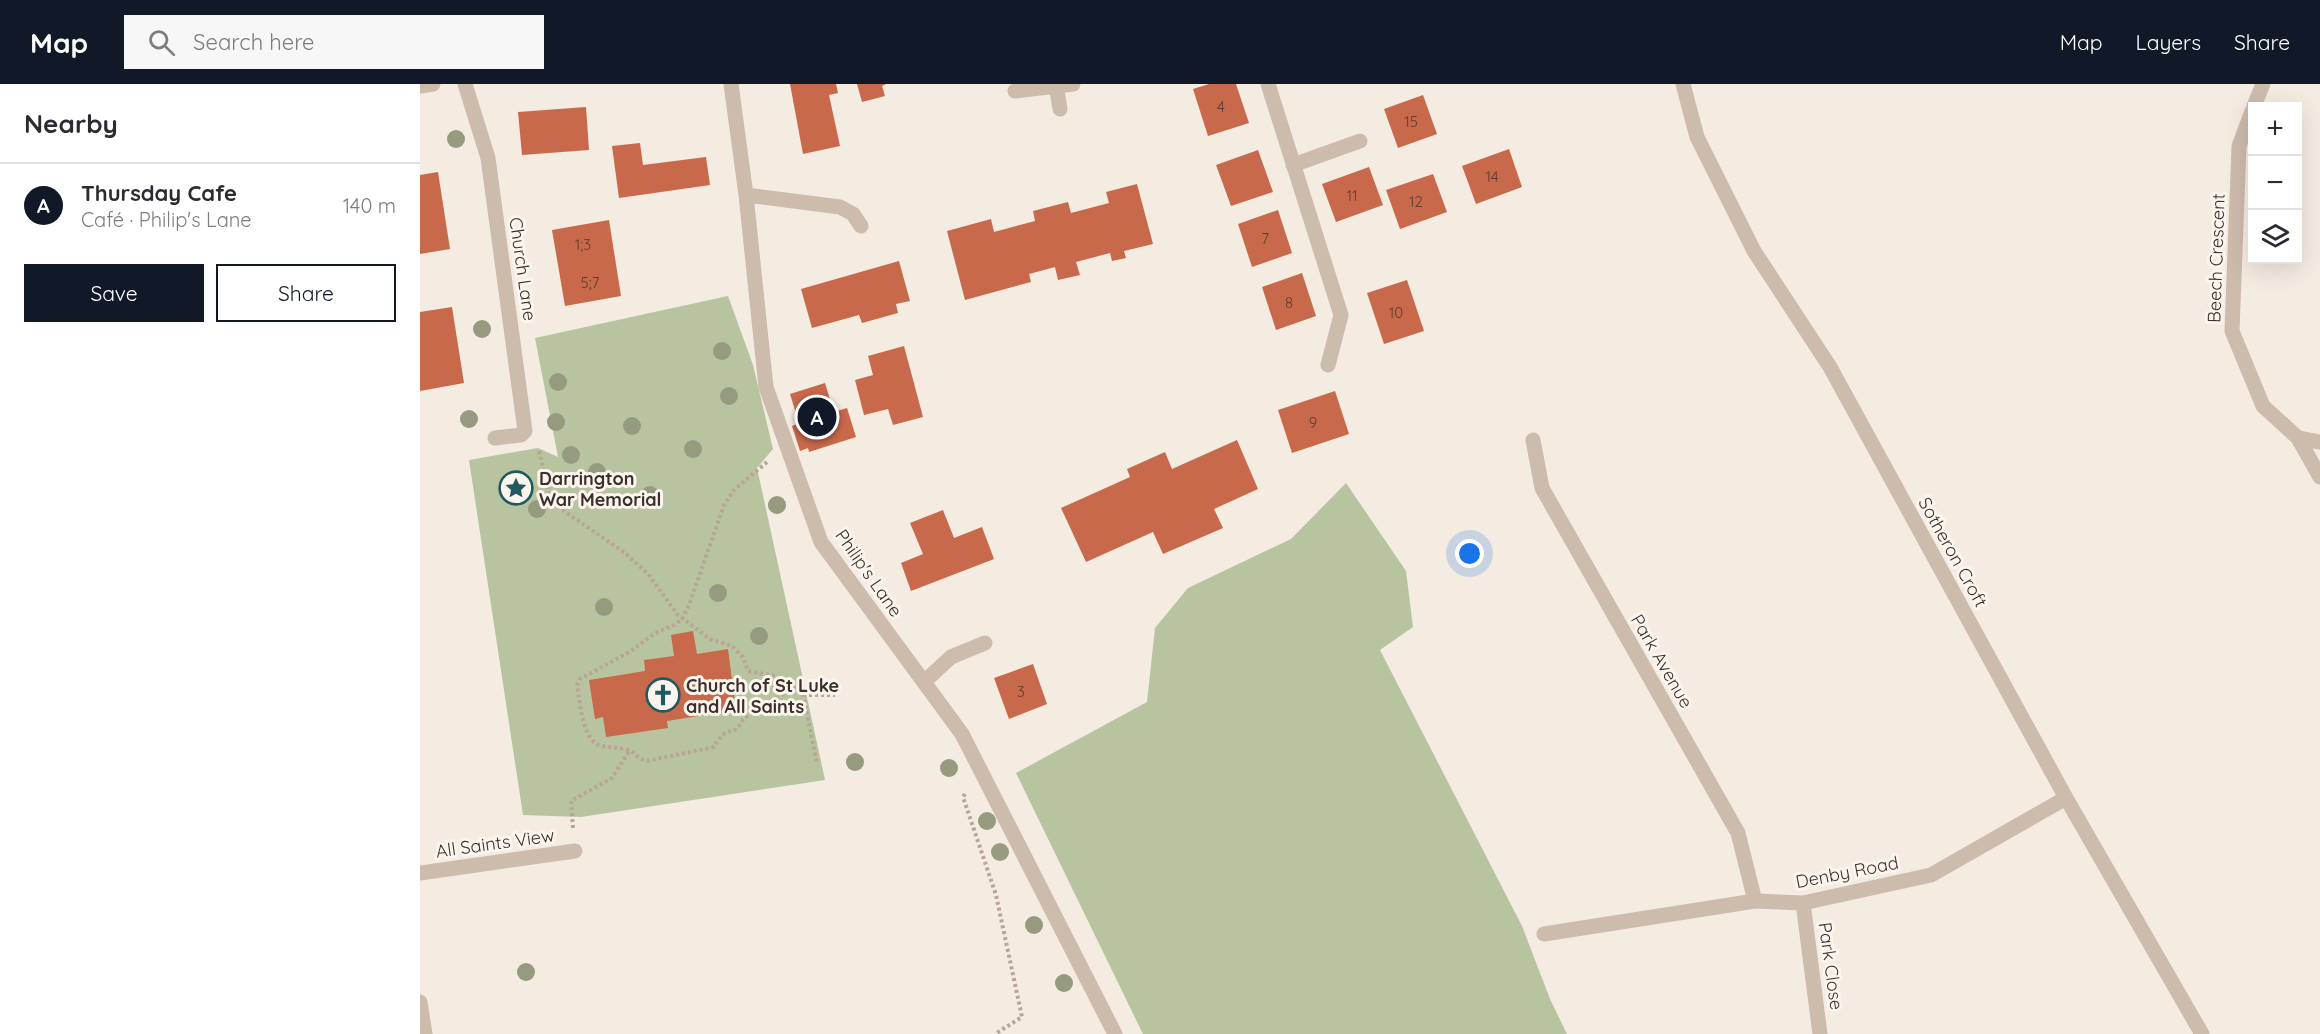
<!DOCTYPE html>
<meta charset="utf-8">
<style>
:root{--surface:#fff;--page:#f7f7f7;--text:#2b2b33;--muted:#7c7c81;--line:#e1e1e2;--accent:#111827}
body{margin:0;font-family:Quicksand,sans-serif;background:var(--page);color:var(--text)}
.controls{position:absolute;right:18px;top:18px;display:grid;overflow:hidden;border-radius:0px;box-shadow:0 6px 24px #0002}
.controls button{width:54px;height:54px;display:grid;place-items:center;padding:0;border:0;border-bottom:2px solid var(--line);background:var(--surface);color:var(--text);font:30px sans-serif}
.you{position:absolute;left:1050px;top:470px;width:21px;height:21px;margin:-15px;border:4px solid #fff;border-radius:50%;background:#1a73e8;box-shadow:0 0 0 9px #1a73e833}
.badge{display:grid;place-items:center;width:39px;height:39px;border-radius:50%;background:var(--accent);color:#fff;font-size:20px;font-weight:700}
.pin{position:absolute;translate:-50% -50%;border:3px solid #fff;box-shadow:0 2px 6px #0006}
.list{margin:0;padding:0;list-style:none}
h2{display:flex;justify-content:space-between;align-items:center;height:78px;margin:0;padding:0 24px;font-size:26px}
h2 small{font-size:20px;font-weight:400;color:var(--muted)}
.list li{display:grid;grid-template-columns:39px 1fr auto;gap:18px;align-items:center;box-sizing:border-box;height:84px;padding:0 24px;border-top:2px solid var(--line)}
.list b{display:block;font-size:22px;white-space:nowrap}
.list p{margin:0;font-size:20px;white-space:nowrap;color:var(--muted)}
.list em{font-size:20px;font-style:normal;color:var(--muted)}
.actions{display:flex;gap:12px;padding:18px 24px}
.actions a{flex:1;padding:14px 0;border:2px solid var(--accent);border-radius:0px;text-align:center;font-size:21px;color:var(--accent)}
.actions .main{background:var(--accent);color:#fff}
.icon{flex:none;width:33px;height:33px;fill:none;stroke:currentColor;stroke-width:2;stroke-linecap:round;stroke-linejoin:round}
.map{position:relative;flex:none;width:1900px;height:950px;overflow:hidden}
header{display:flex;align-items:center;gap:36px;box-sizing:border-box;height:84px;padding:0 30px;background:var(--accent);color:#fff}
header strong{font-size:28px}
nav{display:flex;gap:33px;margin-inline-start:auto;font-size:21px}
.search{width:420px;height:54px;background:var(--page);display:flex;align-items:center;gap:15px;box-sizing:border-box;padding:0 21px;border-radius:0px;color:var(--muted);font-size:22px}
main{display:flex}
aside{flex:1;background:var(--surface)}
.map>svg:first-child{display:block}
</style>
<header>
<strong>Map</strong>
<div class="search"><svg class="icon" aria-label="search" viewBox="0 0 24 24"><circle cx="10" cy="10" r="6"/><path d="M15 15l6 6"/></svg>Search here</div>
<nav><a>Map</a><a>Layers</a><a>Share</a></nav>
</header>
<main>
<aside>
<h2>Nearby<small></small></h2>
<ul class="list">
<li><span class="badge">A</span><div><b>Thursday Cafe</b><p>Café · Philip's Lane</p></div><em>140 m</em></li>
</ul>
<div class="actions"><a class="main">Save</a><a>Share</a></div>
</aside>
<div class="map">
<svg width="1900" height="950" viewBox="0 0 1900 950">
<rect width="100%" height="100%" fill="#f4ebe1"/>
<path fill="#b8c4a0" d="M308,212l25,69 20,84 -16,19 68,312 -244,37 -58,-2 -54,-355 69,-12 20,9 -23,-119z
M926,399l60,88 7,56 -33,23 142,276 28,73 17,35h-424l-127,-261 131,-71 8,-74 33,-40 103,-49z"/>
<path fill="#c8694b" d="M370,0h46l2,9 -9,2 11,51 -37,8z
M437,0h29l-4,2 3,10 -23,6z
M789,0h27l13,39 -41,13 -15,-47z
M1003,11l14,39 -39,14 -14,-39z
M166,23l3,43 -67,5 -4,-43z
M220,59l3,22 63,-8 4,28 -91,13 -7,-52z
M1089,65l13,38 -46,17 -14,-38z
M838,66l15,42 -42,14 -15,-41z
M949,83l14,38 -47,17 -14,-38z
M18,88l12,77 -30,5v-79z
M1013,90l14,38 -47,17 -14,-39z
M717,100l16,60 -29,7 2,7 -14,3 -2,-8 -34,9 4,13 -22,5 -3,-13 -26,7 2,8 -66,18 -18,-69 44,-12 3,13 41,-11 -2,-10 35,-9 3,11 38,-10 -3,-11z
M858,126l14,43 -40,14 -14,-43z
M189,136l12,76 -56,10 -13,-76z
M479,177l11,40 -14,3 2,9 -36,10 -3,-8 -47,13 -11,-39z
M882,189l14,43 -40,14 -14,-43z
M987,196l17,51 -40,13 -17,-51z
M32,223l12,76 -44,8v-79z
M484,262l19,71 -30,8 -5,-16 -24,6 -9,-35 18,-5 -5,-19z
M405,299l9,29 13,-4 9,29 -47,15 -1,-4 -8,3 -8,-25 7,-3 -9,-29z
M915,307l14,43 -57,19 -14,-43z
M817,356l21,49 -44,20 9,19 -60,26 -10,-22 -67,30 -25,-54 69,-31 -3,-8 38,-17 7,17z
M523,426l11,28 28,-11 12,32 -83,32 -10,-28 22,-9 -13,-31z
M273,547l4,23 31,-5 8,61 -69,11 1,7 -62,9 -3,-20 -8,2 -6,-39 56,-9 -1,-11 30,-4 -3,-21z
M613,580l14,40 -38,15 -15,-41z"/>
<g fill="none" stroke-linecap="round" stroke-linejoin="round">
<path stroke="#b9a596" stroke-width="4" stroke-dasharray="3 3" stroke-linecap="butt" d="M119,367l12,51 74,51 23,21 30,41 32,24 22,7 11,11 5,14 28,5 27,19 14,68
M347,378l-33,28 -10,15 -35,100 -7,14 -8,6 -19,8 -24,18 -51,28 -3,6c3,16 5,54 22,60 9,3 19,2 29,5 8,2 9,9 19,11l67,-14 4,-7 7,-7 12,-4 7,-11 48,-29
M383,611h32
M545,710l-2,3 33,98 26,122 -27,17
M153,744l-2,-27 41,-23 18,-28"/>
<path stroke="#cdbbac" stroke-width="15" d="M45,0l23,74 37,273 -4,4 -26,3
M311,0l15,111 20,192 55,155 141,192 153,300
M636,0l4,25
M848,0l73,231 -13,50
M1263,0l14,53 57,114 76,116 236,431 136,236
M0,2l13,-2
M595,7l58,-7
M1834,22l9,-22
M1832,27l-13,35 -7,185 31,75 35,32 22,4
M873,81l67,-24
M326,111l94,12 13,7 8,12
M1878,354l22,39
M1113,356l9,48 196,345 17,68
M504,598l27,-25 34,-14
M0,789l155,-22
M1383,819l17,131
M1124,850l211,-33 48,2 128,-28 135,-77
M0,918l5,32"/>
</g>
<g fill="#969b7f">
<circle cx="36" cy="55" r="9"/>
<circle cx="62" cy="245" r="9"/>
<circle cx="302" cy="267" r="9"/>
<circle cx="138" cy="298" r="9"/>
<circle cx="309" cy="312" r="9"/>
<circle cx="49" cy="335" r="9"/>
<circle cx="136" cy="338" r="9"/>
<circle cx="212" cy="342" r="9"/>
<circle cx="273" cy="365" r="9"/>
<circle cx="151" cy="371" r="9"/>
<circle cx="177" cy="388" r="9"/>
<circle cx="230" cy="411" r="9"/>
<circle cx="357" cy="421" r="9"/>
<circle cx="117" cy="425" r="9"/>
<circle cx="298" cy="509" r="9"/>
<circle cx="184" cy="523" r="9"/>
<circle cx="339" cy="552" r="9"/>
<circle cx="435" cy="678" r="9"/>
<circle cx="529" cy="684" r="9"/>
<circle cx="567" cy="737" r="9"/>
<circle cx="580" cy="768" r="9"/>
<circle cx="614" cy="841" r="9"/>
<circle cx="106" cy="888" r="9"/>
<circle cx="644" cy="899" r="9"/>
</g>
<defs>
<g id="sight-ring" transform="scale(1.725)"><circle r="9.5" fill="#fbf5ee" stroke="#1f5a5e" stroke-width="1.5"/><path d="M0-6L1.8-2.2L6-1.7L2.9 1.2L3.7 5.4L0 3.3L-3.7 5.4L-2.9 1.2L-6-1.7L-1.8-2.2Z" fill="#1f5a5e"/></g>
<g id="church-ring" transform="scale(1.725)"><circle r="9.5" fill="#fbf5ee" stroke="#1f5a5e" stroke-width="1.5"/><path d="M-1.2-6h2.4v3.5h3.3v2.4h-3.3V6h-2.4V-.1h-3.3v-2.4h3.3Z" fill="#1f5a5e"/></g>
</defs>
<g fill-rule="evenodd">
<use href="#sight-ring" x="96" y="404"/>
<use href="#church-ring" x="243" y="611"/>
</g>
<g text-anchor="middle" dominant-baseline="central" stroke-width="6" stroke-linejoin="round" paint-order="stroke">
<g font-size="15" fill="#5e3e33">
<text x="801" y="22">4</text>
<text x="991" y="37">15</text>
<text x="1072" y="92">14</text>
<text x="932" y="111">11</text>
<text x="996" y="117">12</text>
<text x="845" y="154">7</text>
<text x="163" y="160">1;3</text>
<text x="170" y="198">5;7</text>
<text x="869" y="218">8</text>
<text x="976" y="228">10</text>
<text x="893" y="338">9</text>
<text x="601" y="607">3</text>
</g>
<g font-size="18" fill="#3b302b" stroke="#fbf5ee">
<text transform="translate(1796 174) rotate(-88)">Beech Crescent</text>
<text transform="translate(103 185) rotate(82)">Church Lane</text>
<text transform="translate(1533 468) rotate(61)">Sotheron Croft</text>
<text transform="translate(449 489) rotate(55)">Philip's Lane</text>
<text transform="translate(1242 577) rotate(60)">Park Avenue</text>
<text transform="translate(75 759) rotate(-8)">All Saints View</text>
<text transform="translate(1427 788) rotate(-11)">Denby Road</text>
<text transform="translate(1411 882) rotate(82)">Park Close</text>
</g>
<g font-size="18" font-weight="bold" fill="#3b302b" stroke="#fbf5ee" text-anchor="start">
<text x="119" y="394">Darrington<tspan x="119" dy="21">War Memorial</tspan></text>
<text x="266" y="601">Church of St Luke<tspan x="266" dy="21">and All Saints</tspan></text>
</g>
</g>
</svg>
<div class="controls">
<button>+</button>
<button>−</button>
<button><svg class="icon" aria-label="layers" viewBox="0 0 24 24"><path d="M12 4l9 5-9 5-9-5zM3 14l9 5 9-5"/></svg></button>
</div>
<div class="you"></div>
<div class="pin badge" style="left:397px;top:333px">A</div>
</div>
</main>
